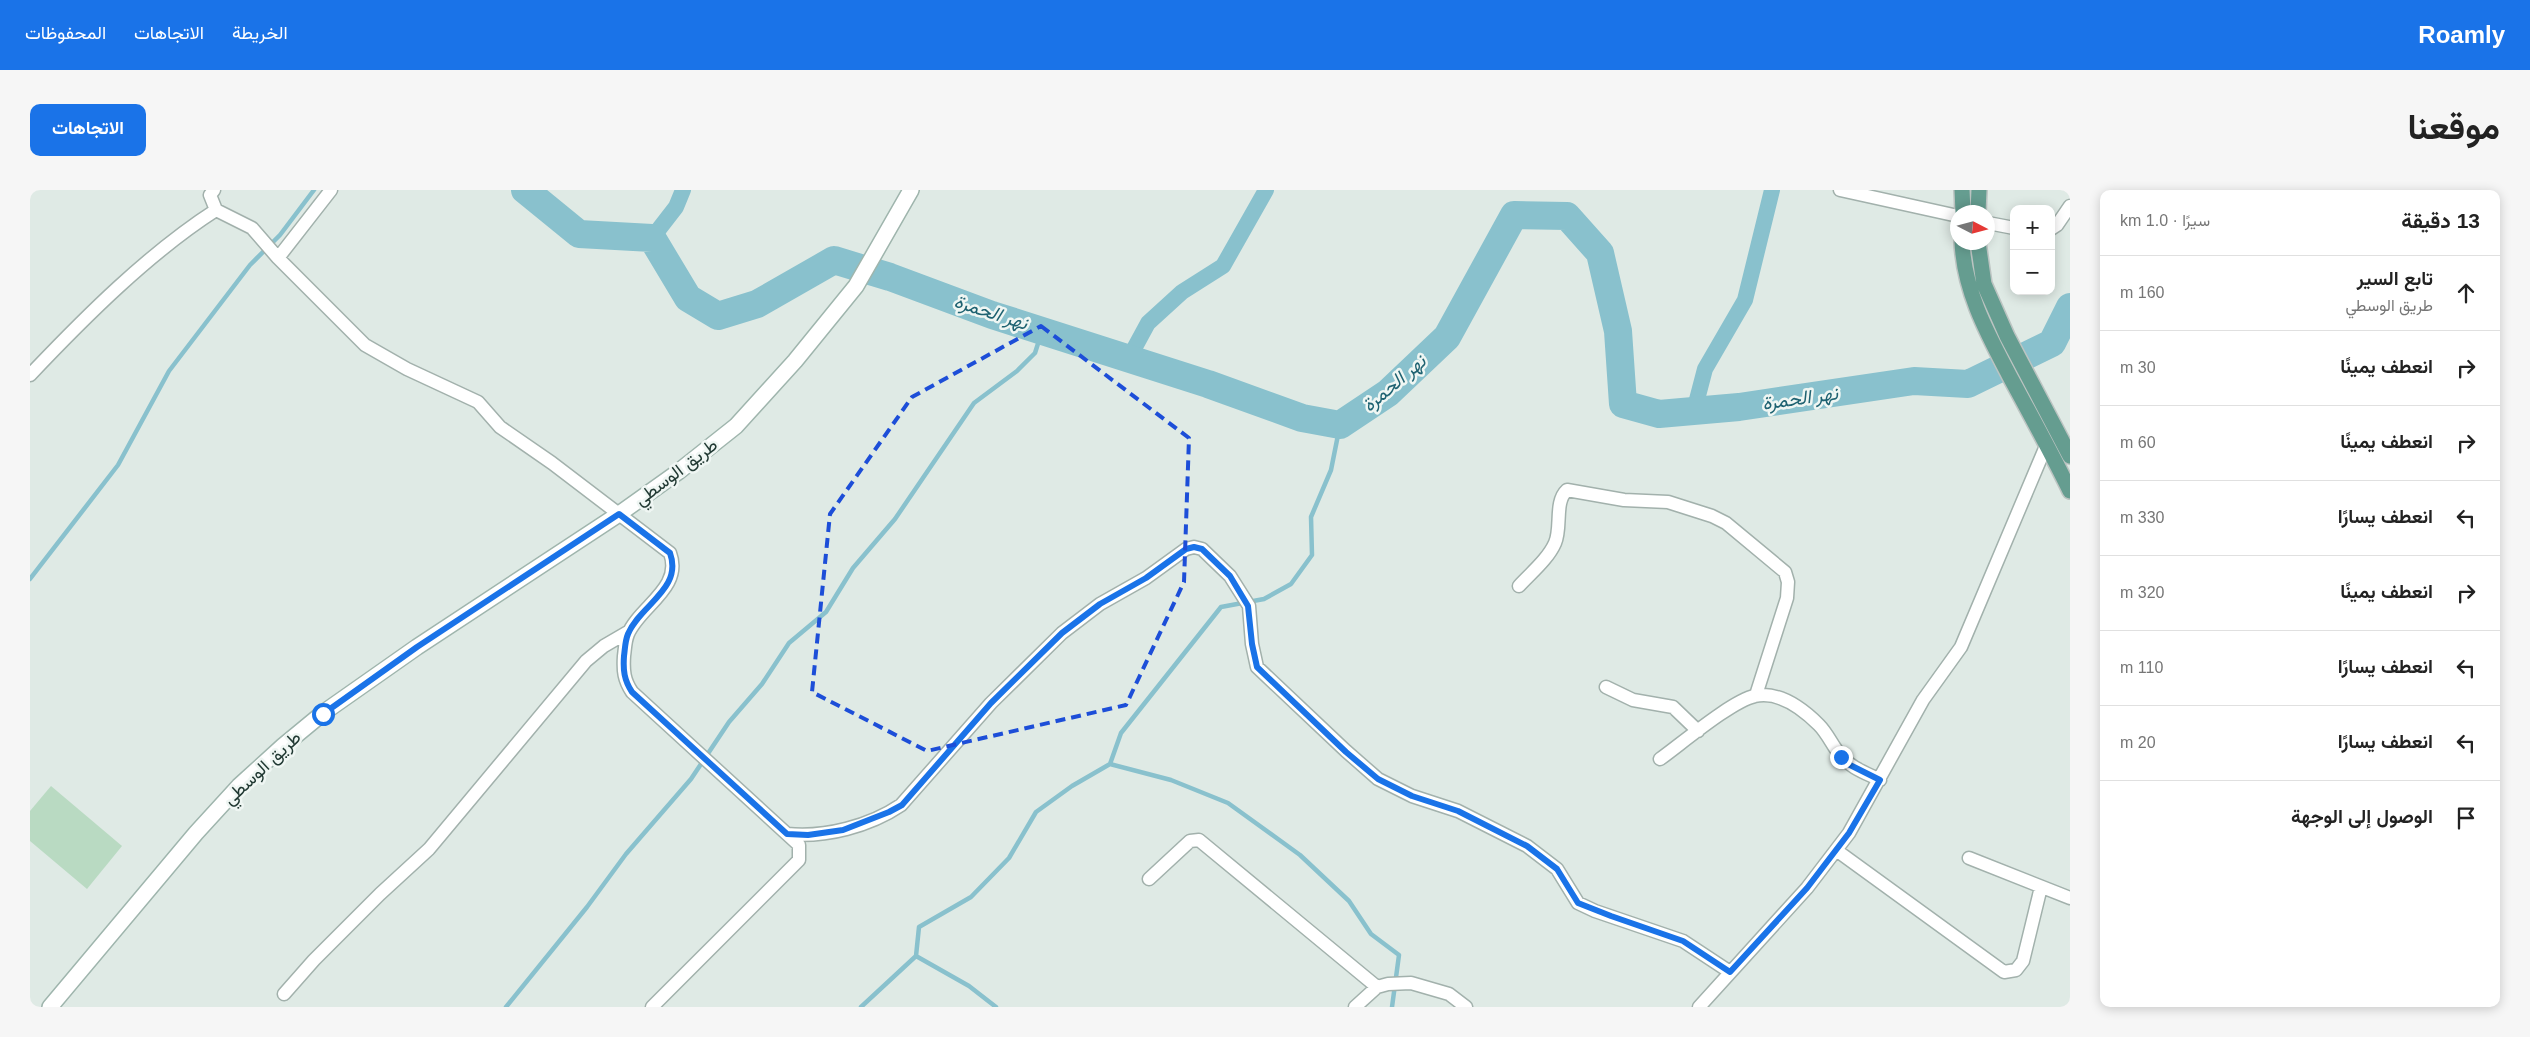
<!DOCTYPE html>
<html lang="ar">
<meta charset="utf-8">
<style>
:root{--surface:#fff;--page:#f6f6f6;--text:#222;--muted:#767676;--line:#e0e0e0;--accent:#1a73e8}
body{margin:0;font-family:Arial,Vazirmatn,sans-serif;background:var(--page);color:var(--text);direction:rtl}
.controls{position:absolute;right:15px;top:15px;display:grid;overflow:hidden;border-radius:10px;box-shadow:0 2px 12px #0003}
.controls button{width:45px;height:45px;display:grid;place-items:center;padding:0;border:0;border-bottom:1px solid var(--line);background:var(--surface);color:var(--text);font:25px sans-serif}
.compass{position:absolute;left:1920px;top:15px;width:45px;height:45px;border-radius:50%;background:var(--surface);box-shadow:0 2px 12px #0003;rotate:96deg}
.stop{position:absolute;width:15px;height:15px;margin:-11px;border:4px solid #1a73e8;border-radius:50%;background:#fff}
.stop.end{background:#1a73e8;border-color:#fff;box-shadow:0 1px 5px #0008}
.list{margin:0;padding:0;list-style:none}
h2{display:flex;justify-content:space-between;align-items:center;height:65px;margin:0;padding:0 20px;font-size:21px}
h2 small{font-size:16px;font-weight:400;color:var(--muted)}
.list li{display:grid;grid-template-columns:32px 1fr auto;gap:15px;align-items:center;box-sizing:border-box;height:75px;padding:0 20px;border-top:1px solid var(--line)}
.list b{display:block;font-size:19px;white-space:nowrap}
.list p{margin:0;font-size:16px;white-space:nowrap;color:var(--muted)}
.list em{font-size:16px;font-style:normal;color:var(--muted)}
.icon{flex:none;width:28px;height:28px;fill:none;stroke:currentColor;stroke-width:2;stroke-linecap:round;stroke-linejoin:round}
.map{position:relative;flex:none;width:2040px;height:817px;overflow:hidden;direction:ltr;border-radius:10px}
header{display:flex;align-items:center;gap:30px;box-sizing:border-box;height:70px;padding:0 25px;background:var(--accent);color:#fff}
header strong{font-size:24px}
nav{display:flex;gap:28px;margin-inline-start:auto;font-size:18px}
.intro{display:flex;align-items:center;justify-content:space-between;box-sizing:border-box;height:120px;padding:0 30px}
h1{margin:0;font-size:35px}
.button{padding:12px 22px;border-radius:10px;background:var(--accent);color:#fff;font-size:18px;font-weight:700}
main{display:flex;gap:30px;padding:0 30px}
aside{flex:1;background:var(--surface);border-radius:10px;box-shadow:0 2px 12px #0003}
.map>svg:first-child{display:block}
</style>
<header>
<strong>Roamly</strong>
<nav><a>الخريطة</a><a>الاتجاهات</a><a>المحفوظات</a></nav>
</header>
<div class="intro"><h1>موقعنا</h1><a class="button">الاتجاهات</a></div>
<main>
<aside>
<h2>13 دقيقة<small>سيرًا · 1.0 km</small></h2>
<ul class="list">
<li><svg class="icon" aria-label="ahead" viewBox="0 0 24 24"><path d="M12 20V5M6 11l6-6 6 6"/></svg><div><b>تابع السير</b><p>طريق الوسطي</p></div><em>160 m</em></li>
<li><svg class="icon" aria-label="right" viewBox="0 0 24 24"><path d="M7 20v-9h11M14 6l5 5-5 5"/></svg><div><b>انعطف يمينًا</b></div><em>30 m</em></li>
<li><svg class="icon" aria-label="right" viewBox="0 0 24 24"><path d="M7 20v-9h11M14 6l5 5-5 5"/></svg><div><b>انعطف يمينًا</b></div><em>60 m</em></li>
<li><svg class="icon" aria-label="left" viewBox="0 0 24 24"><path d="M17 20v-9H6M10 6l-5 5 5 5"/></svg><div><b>انعطف يسارًا</b></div><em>330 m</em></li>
<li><svg class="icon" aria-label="right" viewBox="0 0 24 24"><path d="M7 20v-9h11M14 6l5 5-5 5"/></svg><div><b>انعطف يمينًا</b></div><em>320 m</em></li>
<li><svg class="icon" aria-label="left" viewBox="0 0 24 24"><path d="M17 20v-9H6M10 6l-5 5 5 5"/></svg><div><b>انعطف يسارًا</b></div><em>110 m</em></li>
<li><svg class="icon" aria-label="left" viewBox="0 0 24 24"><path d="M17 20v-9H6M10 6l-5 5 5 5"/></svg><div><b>انعطف يسارًا</b></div><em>20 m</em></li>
<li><svg class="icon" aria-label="arrive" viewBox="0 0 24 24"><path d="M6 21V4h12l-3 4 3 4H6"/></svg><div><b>الوصول إلى الوجهة</b></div></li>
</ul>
</aside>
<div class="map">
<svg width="2040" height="817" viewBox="0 0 2040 817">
<rect width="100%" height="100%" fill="#dfeae5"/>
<path fill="#b9dac2" d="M21,596l71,60 -35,43 -57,-48v-30z"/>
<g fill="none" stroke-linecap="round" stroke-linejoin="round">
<path stroke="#89c1cd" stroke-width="4.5" d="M0,389l88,-114 51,-94 81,-106 30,-30 34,-45
M1080,574l61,16 57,23 72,52 49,46 22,33 28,21 -7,52
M886,766l53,30 27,21
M476,817l81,-100 39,-53 65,-75 38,-57 33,-38 27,-41 37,-31 27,-44 42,-49 79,-116 43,-32 18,-18 7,-22
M831,817l55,-51 3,-29 52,-30 38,-39 27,-46 36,-26 38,-22 11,-31 100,-126 43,-8 27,-15 21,-29 -1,-38 20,-47 9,-45"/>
<path stroke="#89c1cd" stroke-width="16" d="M622,48l24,-31 7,-17
M1099,168l19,-35 34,-31 41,-26 43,-76
M1664,221l11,-42 40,-69 27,-110"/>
<path stroke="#89c1cd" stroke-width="28" d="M495,0l54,44 73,4 36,60 30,18 39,-12 77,-44 56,17 102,38 216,69 94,34 38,7 48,-32 59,-56 67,-122 53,1 33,37 18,78 5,73 36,10 80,-7 175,-26 54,3 84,-41 18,-36"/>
<g stroke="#a2b1ac" stroke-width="15">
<path id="minor" d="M184,0l-4,5 6,15
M301,0l-53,68 87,87 42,24 71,33 22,25 52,36 118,90c13,35 -30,53 -42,81 -3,7 -3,15 -4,22 -1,15 0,24 8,36l167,153v15l-147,147
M1810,0l118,26
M1958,33l26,5
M2021,39l6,-4 13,-19
M0,185c55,-58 119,-122 186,-165l36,18 26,30
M1489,396c12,-13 29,-27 36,-43 7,-16 -1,-41 12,-53l57,10 44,2 44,14 14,7 59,49 3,10 -1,16 -31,97
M1576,497l27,13 40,7 25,24
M1630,569c21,-15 73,-59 95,-63 24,-5 48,13 64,29 9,9 14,22 22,31 10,12 25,17 39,24
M757,644c38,4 83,-8 114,-29l90,-102 71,-70 38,-29 46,-26 40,-29 8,-2 8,2 28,27 19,30 3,38 5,23 89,84 32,28 34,17 46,15 69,35 30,23 21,34 17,8 88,30 47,31
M1806,660l168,122 12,-2 7,-9 18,-74
M1939,668l101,40
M1119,689l41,-38 9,-1 178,147
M254,804l30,-34 66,-66 49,-45 157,-188 18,-15 24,-14
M1325,817l22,-20 11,-3 23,-1 38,11 17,13
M1669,817l108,-119 42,-55 74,-133 38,-53 85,-201"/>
</g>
<g stroke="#9fb5ad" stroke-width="18">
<path id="secondary" d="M20,817l146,-174 43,-47 44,-40 40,-33 94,-66 202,-133 59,-42 58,-46 59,-65 61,-75 55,-96"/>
</g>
<g stroke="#bcc4c2" stroke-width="18">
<path id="primary" d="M1932,0l1,22
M1948,22l1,-22
M1932,52c2,49 25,91 47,133 21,39 42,77 61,116
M1948,52l6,42 23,52 63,120"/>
</g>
<use href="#minor" stroke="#fff" stroke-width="12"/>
<use href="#secondary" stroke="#fff" stroke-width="15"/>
<use href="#primary" stroke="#659d90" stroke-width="15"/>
</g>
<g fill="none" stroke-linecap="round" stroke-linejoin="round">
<path stroke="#1a73e8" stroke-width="6" d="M293,524l94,-67 202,-133 51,39c13,36 -30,52 -42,81 -3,7 -3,15 -4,22 -1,14 0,24 8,36l155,142 21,1 35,-5 46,-18 13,-7 89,-102 71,-70 38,-29 46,-26 40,-29 8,-2 8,2 28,27 18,30 4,38 5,23 89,85 32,27 34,17 46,15 69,35 30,23 21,34 33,13 72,25 47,31 77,-84 42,-55 31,-53 -30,-15 -9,-8"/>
</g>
<path fill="none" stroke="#1d4ed8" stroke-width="4" stroke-dasharray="10 6" stroke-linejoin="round" d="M1011,136l148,112 -5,144 -58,123 -199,46 -115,-59 18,-178 82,-117z"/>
<g text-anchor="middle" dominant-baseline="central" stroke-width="5" stroke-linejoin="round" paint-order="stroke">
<g font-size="18" fill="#213933" stroke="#eff6f3">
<text transform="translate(646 282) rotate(-37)">طريق الوسطي</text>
<text transform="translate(232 578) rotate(-43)">طريق الوسطي</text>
</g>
<g font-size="19" font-style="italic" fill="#1e6271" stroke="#eff6f3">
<text transform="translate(961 122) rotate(18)">نهر الحمرة</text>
<text transform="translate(1364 193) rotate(-40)">نهر الحمرة</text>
<text transform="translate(1770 208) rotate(-8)">نهر الحمرة</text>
</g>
</g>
</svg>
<div class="controls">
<button>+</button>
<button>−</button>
</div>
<svg class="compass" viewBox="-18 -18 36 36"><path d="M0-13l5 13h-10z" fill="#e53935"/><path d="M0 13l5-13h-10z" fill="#767676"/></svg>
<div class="stop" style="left:293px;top:524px"></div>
<div class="stop end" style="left:1811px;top:567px"></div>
</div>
</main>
